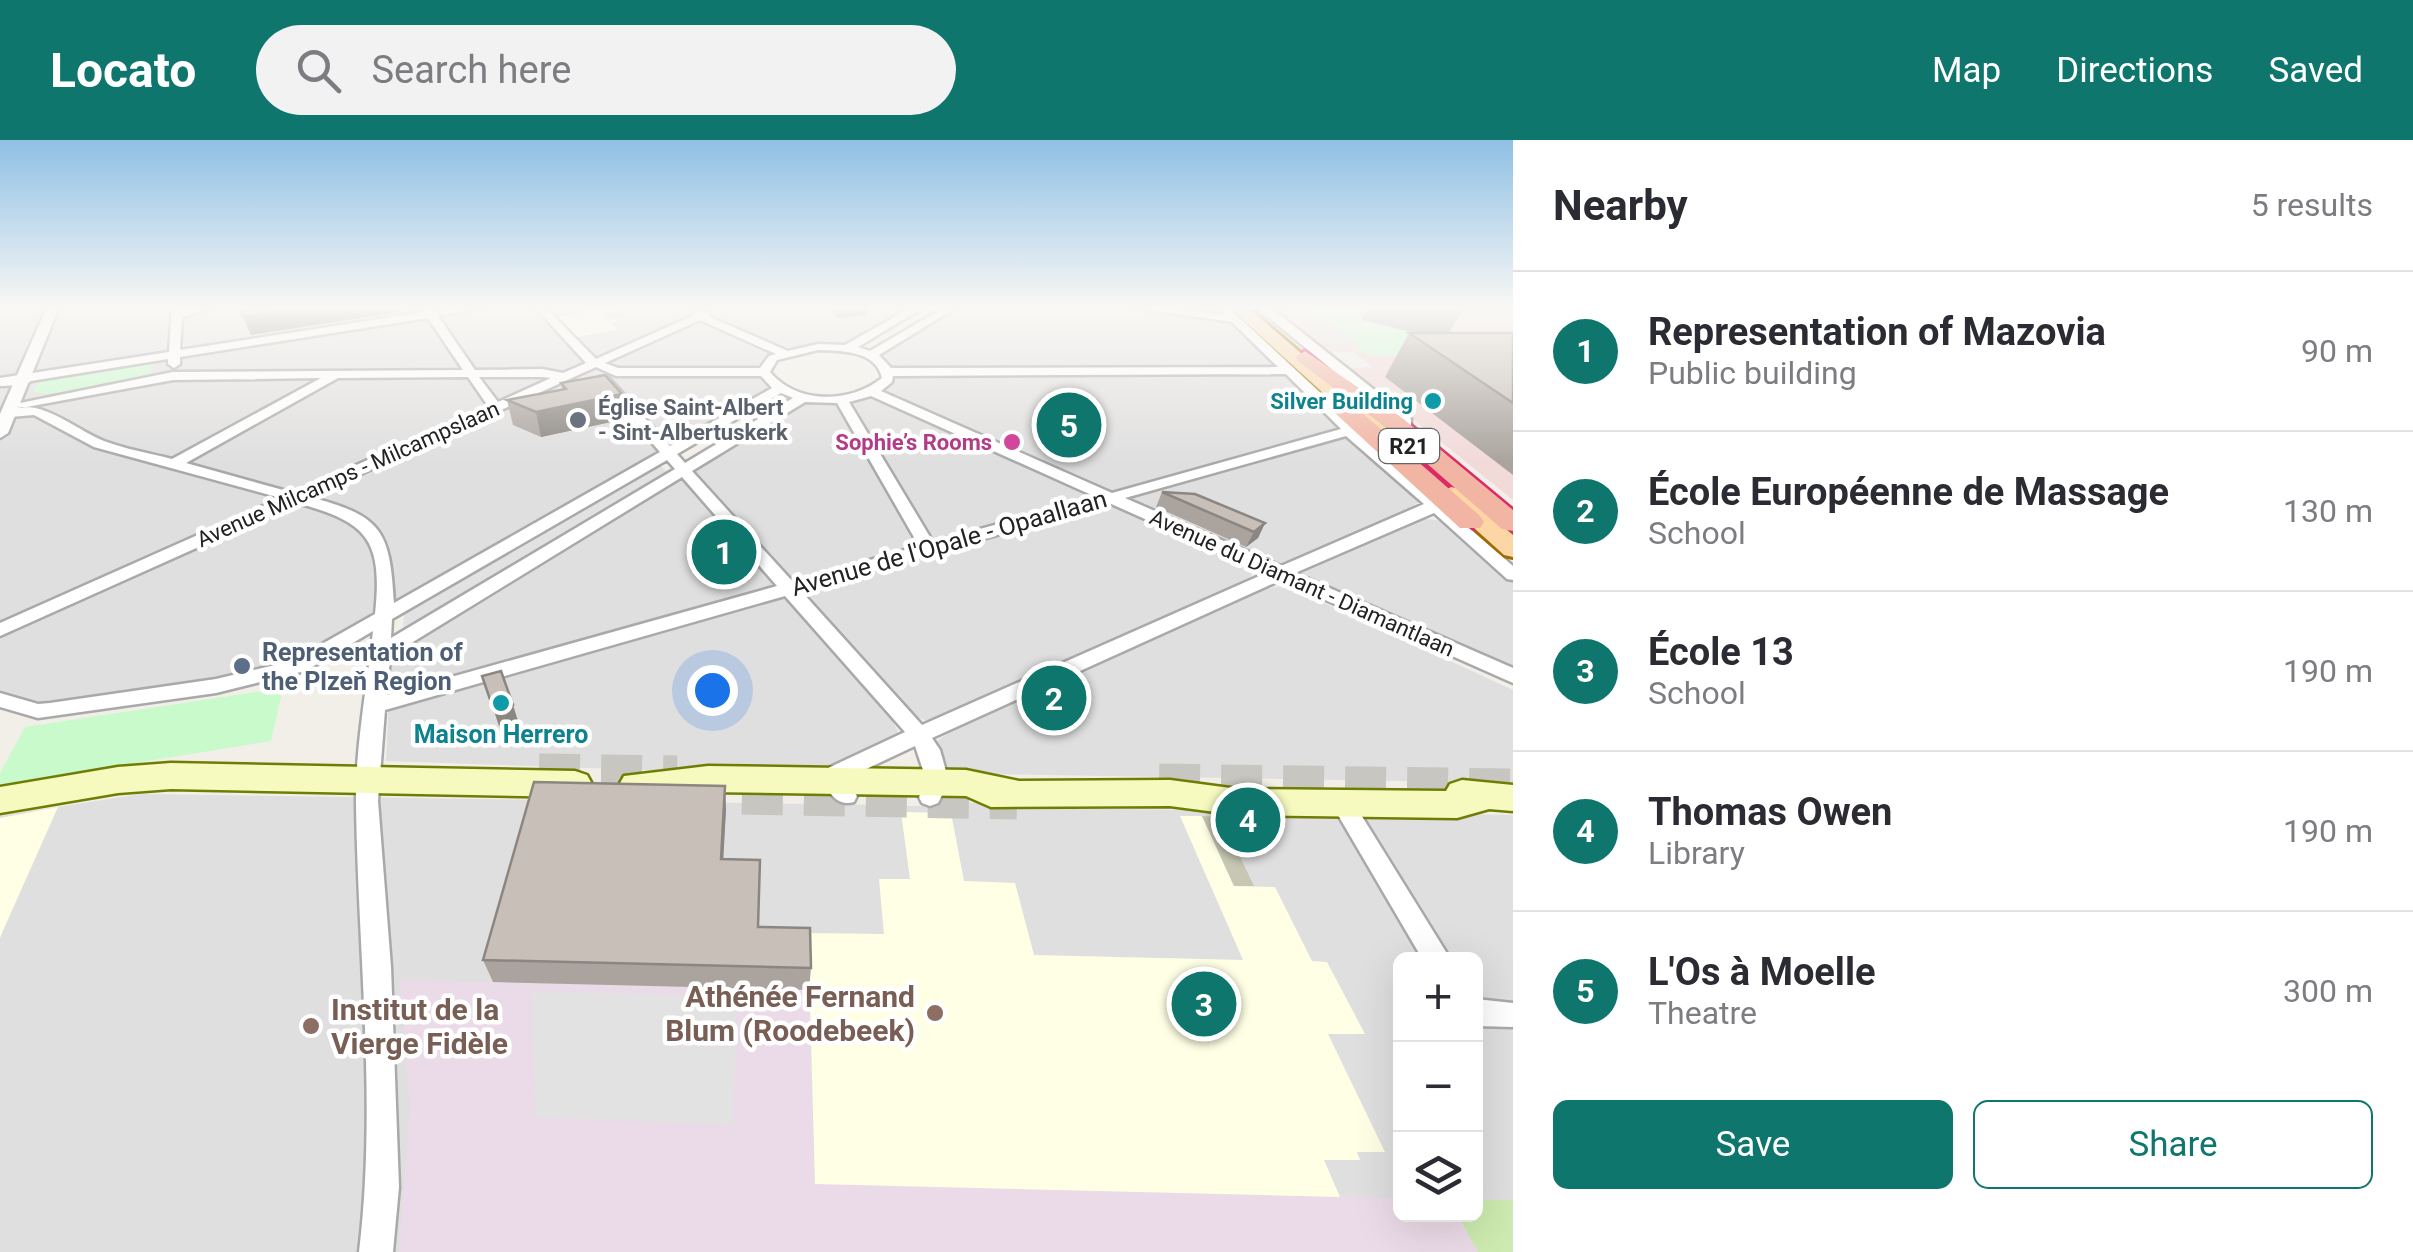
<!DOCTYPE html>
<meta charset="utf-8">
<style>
:root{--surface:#fff;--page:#f2f2f3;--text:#2b2b33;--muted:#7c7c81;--line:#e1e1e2;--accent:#0f766e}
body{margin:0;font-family:Roboto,sans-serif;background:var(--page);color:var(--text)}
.controls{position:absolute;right:30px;bottom:30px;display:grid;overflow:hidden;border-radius:15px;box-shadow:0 10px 40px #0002}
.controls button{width:90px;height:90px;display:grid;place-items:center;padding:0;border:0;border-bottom:2px solid var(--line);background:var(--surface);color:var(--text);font:50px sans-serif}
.you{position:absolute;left:712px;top:550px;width:35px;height:35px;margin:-25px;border:8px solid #fff;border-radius:50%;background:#1a73e8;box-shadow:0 0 0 15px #1a73e833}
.badge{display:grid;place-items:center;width:65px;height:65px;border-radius:50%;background:var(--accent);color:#fff;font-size:32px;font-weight:700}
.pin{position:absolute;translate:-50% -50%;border:5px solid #fff;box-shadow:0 2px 10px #0006}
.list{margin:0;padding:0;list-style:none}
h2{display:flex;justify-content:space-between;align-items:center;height:130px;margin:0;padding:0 40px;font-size:42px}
h2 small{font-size:32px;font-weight:400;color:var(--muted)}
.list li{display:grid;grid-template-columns:65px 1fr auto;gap:30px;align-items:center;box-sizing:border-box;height:160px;padding:0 40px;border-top:2px solid var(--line)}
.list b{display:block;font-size:38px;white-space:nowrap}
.list p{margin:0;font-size:32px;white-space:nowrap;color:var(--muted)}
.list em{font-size:32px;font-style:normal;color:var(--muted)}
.actions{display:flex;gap:20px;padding:30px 40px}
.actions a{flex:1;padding:22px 0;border:2px solid var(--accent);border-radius:15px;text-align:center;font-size:35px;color:var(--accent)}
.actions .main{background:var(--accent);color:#fff}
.icon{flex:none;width:55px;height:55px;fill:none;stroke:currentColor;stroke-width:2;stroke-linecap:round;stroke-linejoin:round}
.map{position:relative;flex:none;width:1513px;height:1112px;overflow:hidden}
header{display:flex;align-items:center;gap:60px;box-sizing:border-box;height:140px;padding:0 50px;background:var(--accent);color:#fff}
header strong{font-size:48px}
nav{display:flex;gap:55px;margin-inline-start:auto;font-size:35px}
.search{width:700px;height:90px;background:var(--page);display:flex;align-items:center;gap:25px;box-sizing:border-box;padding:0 35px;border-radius:55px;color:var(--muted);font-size:38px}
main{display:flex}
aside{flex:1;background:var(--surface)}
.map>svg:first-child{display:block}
</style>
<header>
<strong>Locato</strong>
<div class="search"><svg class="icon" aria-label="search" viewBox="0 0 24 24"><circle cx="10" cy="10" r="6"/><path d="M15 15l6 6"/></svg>Search here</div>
<nav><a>Map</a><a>Directions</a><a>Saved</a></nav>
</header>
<main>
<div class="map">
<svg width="1513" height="1112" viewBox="0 0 1513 1112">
<rect width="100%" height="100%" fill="#f2efe9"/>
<path fill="#e0dfdf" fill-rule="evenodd" d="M0,167h46l-26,70 -20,1z
M60,167h110l-3,45 -132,21z
M184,167h730l-67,38 -81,3 5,6 -14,12 -1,9 13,10 -1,5 -481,277 -243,36 -44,-13v-306l13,4 16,-7 126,-21h24l13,-6 -15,-6 4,-1z
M957,167h256l205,189 1,6 -14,9 16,7 22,3 70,60v89l-213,-94v-4l-17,-9 -7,2 -29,-11 -10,8 16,9 -3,8 16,10 19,-4 228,105v93l-522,-9v4l-47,-5 -10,-24 4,-9 11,-7 -14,-14 -10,1 -13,-5 -19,8 5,8 -3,9 -34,12 -35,20 -33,3 -407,-14 5,-108 414,-252 43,5 4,-6 14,-3 21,7 9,-3 -10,-11 17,-20 -12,-3 -12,-12z
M141,654l745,11v-4l16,5h20l6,-4 56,1 2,4 527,8v437h-1513v-436zM1400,820h76v254h-76z"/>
<path fill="#f2dad9" d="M1271,167h242v193l-163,-132 22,-1 -19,-15h-27z"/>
<path fill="#ebdbe8" d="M400,840l409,10 5,193 586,15v16l58,1 20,37h-1079l11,-145z"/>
<path fill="#ffffe5" d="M609,167l-3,2 13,2 -15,4 2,4h19l-14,4 6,7 -40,7 -18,-20 25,-4 -2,-4z
M58,667l-56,126 -2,5v-120z
M901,672l50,1 13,68 51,2 19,72 209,5 -63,-144h22l32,70 41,1 37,74 15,1 38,72h-37l57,118h-28l3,8h-36l16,37 -525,-13 -7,-251 76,1 -5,-55h31z"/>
<path fill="#c7c7b4" d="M1202,676l19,1 33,69h-20z"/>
<path fill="#cdebb0" d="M1476,1060h37v52h-35l-20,-37 18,-1z"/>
<path fill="#c8facc" d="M1308,167h96l72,47 -108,1 -13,-6 5,-4z
M152,223l-2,13 -8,3 -94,15 -14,-2 3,-9 9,-4z
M283,548l-12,53 -271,44v-12l25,-46z"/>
<path fill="#e2e2e2" d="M1282,167h26l53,38 -27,4z
M659,324l8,8 -264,158 1,-18z
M531,851l206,6 -4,128 -198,-8z"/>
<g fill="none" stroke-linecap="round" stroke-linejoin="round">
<path stroke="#c8c6c1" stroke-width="41" stroke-dasharray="41 21" stroke-linecap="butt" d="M539,634l138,2
M1159,644l354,5
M680,653l337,6"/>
<g stroke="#a9a9a9" stroke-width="5">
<path id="minor" d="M172,167h10v3l33,-3 -33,10 -2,33 244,-38 -3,-5h10l3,4 48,-4 -44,9 37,54 67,-1 21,4 23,-10 -51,-56h10l51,52 96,-43 4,-5 14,1v5l78,34 30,-7 27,1 67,-38h12l-66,40 12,4 75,-44h12l-78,48 12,13 387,-1 -46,-45 -103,-15h29l66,8 -7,-8h11l125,116 1,6 159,137v14l-6,-1 -73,-66 -139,60 218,95v15l-232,-103 -349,158 8,12 9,32 -11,21 -8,3 -8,-3 -3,-6 8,-15 -12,-36 -70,33 12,17 -3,6c-16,5 -25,-9 -32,-22l4,-11 79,-37 -120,-136 -400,114 -7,91 13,166 8,220 -6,65h-34c18,-149 -1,-298 -3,-448 -1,-55 11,-117 17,-173l-68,40 -89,22 -178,25 -38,-11v-14l38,11 12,-1 166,-24 76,-18 83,-47c8,-75 -8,-92 -78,-111l-297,133v-13l281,-125 -187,-51 -60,-32 -24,2 -6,-4c33,-20 69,16 100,28 21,8 45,12 68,18l149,-81 -148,2 -152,28 -6,-4 158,-32 290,-2 -35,-52 -248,39v7l-6,4 -6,-4v-5l-137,22 -6,4 -25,1v-8l169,-26zM700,180l76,34 -7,2 -9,12h-142l-13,-5zM818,210c23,1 58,0 64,28 -32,26 -85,26 -112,-6l7,-12zM596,227l20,9h145l11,12 -102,58 -62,-69h-8v6l60,69 -266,151c-4,-73 -12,-87 -84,-106zM1286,234l55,55 -229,64 -231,-102 11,-9 1,-6zM468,237l20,29 -194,87 -108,-30 152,-85zM479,237h63l9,1 -53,24zM781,253l12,5 -108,65 -8,-9zM871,256l225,101 -163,45 -84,-140zM805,262l32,1 82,143 -126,36 -101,-111zM1346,296l78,68 -143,62 -156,-68zM667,320l8,9 -284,169 1,-19zM682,337l95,109 -390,109 3,-39zM1109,363l157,70 -344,152 -121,-134z
M1342,654l8,3 101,163h-28l-92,-157 3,-6z
M1476,859l37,4v24l-37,-1z"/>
</g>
<g stroke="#a9a9a9" stroke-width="5">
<path id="tertiary" d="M47,167h12l-51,126 -8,5v-24z
M1256,167h14l141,112v6h-12z"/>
</g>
<g stroke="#707d05" stroke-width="5">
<path id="secondary" d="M171,623l404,8 12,4 5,9 -5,9 -12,4 -404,-8 -53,4 -118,20v-26l118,-20z
M708,626l258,4 53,11 151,-1 68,9 208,2 4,-7 12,-4 51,5v26l-24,-2 -32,9 -219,-3 -68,-9 -179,1 -25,-11 -258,-4c-27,4 -57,11 -84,2l-5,-9 5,-9z"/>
</g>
<g stroke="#a06b00" stroke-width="6">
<path id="primary" d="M1229,167h18l137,117 3,5 -3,5h-16z
M1451,347l9,2 53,46v22l-9,-2 -62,-56 -3,-5z"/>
</g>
<g stroke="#dc2a67" stroke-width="5">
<path id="trunk" d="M1305,211l96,66 112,93v21l-11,-2 -117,-102 -87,-66 -3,-4z
M1343,261l8,2 129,113 4,6 -4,6h-20l-125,-115 -3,-5z"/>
</g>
<use href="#minor" fill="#fff" fill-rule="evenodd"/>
<use href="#tertiary" fill="#fff" fill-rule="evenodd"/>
<use href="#secondary" fill="#f7fabf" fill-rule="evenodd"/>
<use href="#primary" fill="#fcd6a4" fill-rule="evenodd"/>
<use href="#trunk" fill="#f2b4a3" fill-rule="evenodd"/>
</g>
<path fill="#aba49e" d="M829,167h38l-1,8 -29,3z
M1366,167h98l-15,26h64v142l-128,-98 24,-44h20l-17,-1 -50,-12z
M561,243l64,36 -84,18 -28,-12 -6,-25 55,-11z
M1162,352l103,31 -7,15 -12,9 -90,-40z
M726,669l-3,50 36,68 52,41 -2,22 -316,-8 -10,-22z"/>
<path fill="#8b8681" d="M311,167h88l1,5 -149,23 -8,-18z
M837,167h30l-1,8 -29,3z
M622,254l3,25 -84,18 -5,-25z
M1265,383l-7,15 -12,9 8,-15z
M513,565l5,16 -19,5 -5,-15z
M725,646l1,23 -4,73 -1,-23z"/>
<path fill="#c7bfb8" stroke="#8b8681" stroke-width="2.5" d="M242,167h69l-68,10z
M1409,193h104v70z
M605,235l17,19 -86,18 -29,-12 59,-11 -5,-6z
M1162,352l33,2 70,29 -11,9z
M501,531l12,34 -19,6 -12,-35z
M534,642l191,4 -4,73 39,1 -2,67 52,1 1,40 -328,-8z"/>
<linearGradient id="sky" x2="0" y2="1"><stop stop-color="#8fc0e4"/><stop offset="0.52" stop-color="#f9f8f5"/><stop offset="1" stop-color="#f9f8f5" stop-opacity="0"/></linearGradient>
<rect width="1513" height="322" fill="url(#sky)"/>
<g fill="#0f9aa8" stroke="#fff" stroke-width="4">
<circle cx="1433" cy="261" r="10"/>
<circle cx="501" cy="563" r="10"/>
</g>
<circle fill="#6b7280" stroke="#fff" stroke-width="4" cx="578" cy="280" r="10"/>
<circle fill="#d1479c" stroke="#fff" stroke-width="4" cx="1012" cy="302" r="10"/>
<circle fill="#5c6f8a" stroke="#fff" stroke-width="4" cx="242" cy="526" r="10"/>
<g fill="#8d6e63" stroke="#fff" stroke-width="4">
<circle cx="935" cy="873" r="10"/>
<circle cx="311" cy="886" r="10"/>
</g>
<g text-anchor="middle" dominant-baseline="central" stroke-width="9" stroke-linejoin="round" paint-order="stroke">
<g font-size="22" font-weight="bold" fill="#0d838f" stroke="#fff" text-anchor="end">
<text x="1413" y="261">Silver Building</text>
</g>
<g font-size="22" font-weight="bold" fill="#5b616d" stroke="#fff" text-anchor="start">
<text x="598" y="267">Église Saint-Albert<tspan x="598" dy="25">- Sint-Albertuskerk</tspan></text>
</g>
<g font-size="22" font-weight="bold" fill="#b23c85" stroke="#fff" text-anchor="end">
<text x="992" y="302">Sophie’s Rooms</text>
</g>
<rect fill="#fff" stroke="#646464" stroke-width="2.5" x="1379" y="289" width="60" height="34" rx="8"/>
<g font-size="22" font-weight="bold" fill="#222">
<text x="1409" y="306">R21</text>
</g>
<g font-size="22" fill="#222" stroke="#fff">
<text transform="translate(348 334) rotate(-24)">Avenue Milcamps - Milcampslaan</text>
<text transform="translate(1302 443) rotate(24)">Avenue du Diamant - Diamantlaan</text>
</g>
<g font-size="25" fill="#222" stroke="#fff">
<text transform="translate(949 403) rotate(-16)">Avenue de l'Opale - Opaallaan</text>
</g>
<g font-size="25" font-weight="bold" fill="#4e5e75" stroke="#fff" text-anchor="start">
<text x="262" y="512">Representation of<tspan x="262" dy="29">the Plzeň Region</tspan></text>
</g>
<g font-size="25" font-weight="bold" fill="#0d838f" stroke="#fff">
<text x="501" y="594">Maison Herrero</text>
</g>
<g font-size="30" font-weight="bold" fill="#785e54" stroke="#fff" text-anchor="end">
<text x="915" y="856">Athénée Fernand<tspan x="915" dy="34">Blum (Roodebeek)</tspan></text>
<text x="331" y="869" text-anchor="start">Institut de la<tspan x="331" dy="34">Vierge Fidèle</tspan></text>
</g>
</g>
</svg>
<div class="controls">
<button>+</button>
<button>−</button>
<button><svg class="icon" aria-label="layers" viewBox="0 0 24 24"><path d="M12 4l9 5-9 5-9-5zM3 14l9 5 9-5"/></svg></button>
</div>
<div class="you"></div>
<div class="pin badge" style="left:724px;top:412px">1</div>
<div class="pin badge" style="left:1054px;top:558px">2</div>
<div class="pin badge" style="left:1204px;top:864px">3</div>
<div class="pin badge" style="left:1248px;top:680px">4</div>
<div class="pin badge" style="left:1069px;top:285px">5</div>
</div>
<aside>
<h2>Nearby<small>5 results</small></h2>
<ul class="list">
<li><span class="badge">1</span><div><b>Representation of Mazovia</b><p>Public building</p></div><em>90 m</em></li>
<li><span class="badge">2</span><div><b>École Européenne de Massage</b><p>School</p></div><em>130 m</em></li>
<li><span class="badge">3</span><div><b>École 13</b><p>School</p></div><em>190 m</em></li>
<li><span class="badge">4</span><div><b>Thomas Owen</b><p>Library</p></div><em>190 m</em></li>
<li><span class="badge">5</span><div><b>L'Os à Moelle</b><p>Theatre</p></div><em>300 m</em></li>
</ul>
<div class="actions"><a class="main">Save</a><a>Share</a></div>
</aside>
</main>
